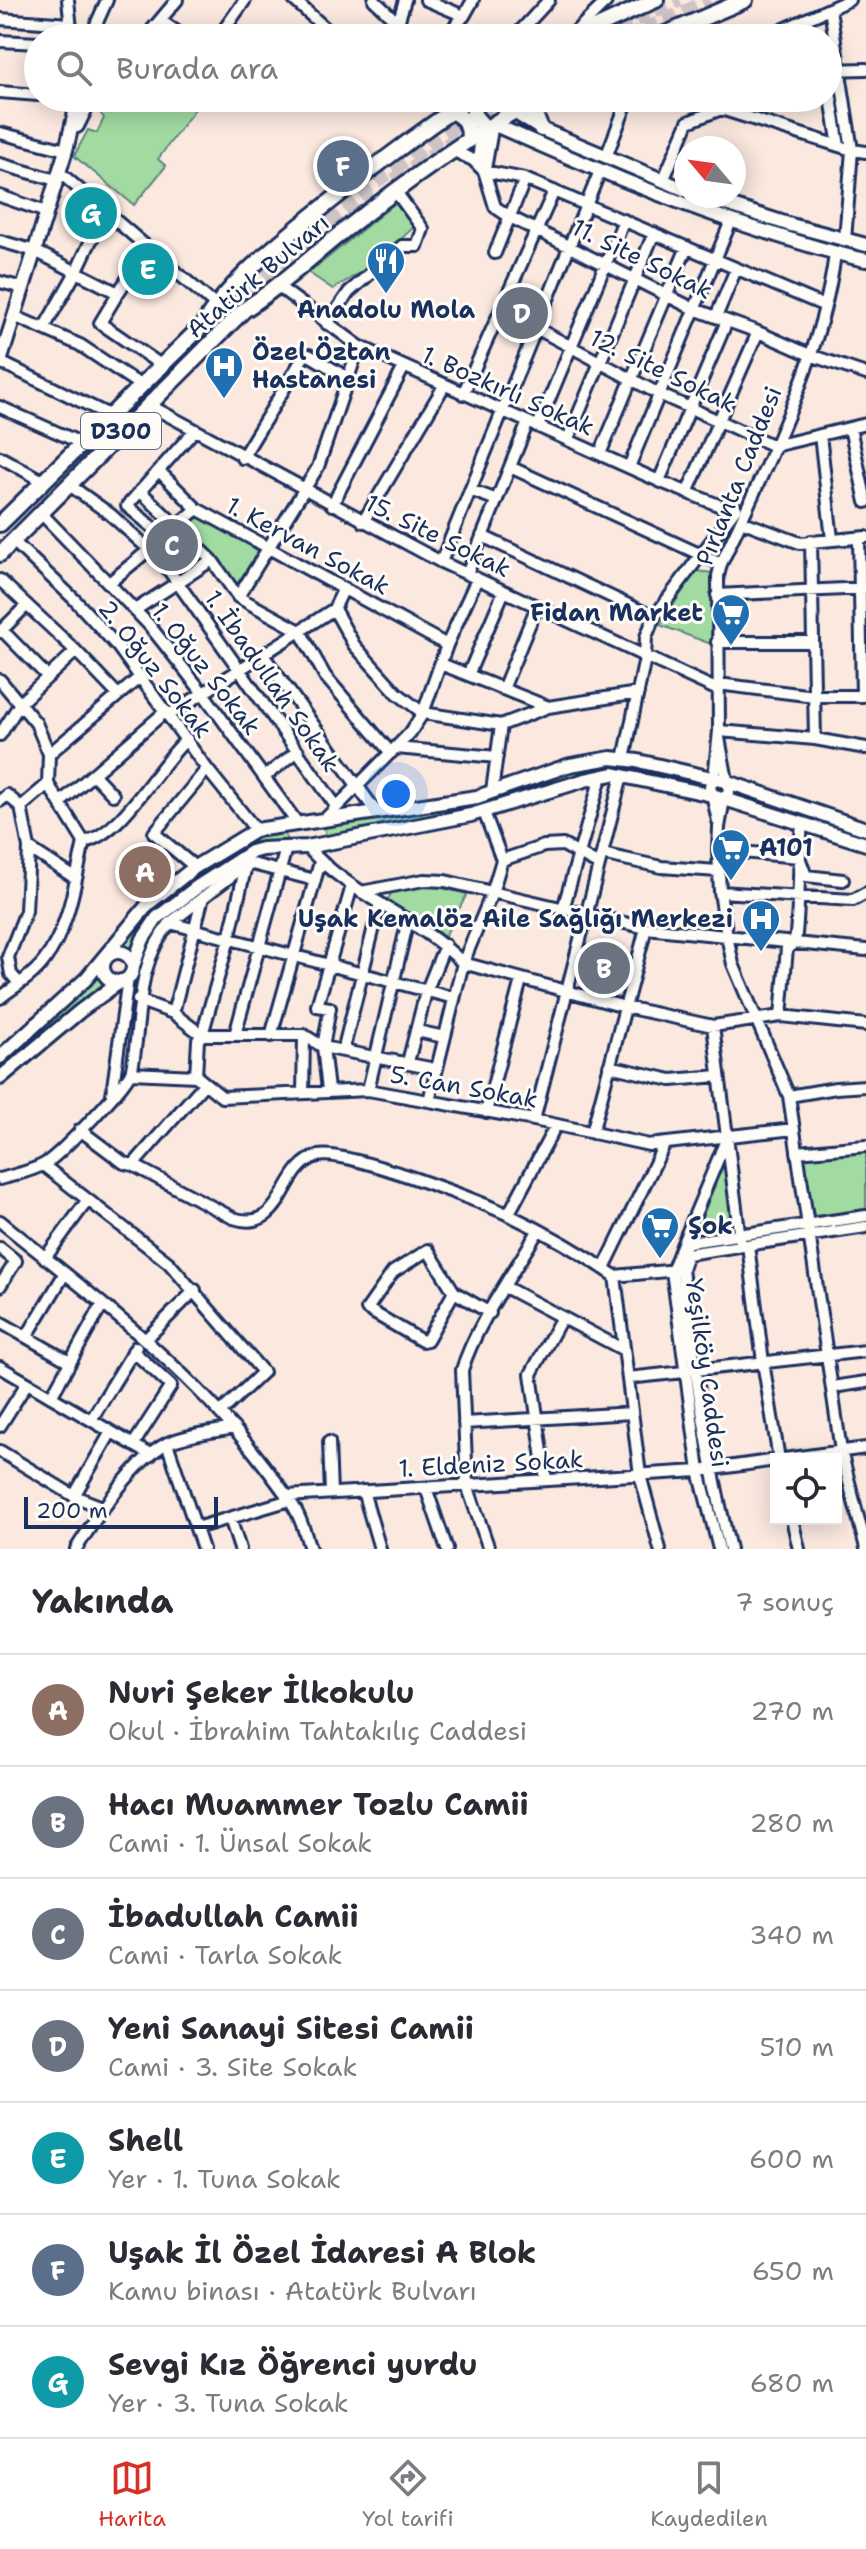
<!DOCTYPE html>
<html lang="tr">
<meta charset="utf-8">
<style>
:root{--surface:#fff;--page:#f2f2f3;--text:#2b2b33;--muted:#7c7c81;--line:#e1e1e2;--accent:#d93025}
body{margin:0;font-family:"Shantell Sans",sans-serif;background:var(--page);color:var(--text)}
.controls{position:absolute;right:24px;bottom:24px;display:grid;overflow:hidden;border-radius:0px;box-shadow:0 4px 20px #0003}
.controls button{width:72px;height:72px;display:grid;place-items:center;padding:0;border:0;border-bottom:2px solid var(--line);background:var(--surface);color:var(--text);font:40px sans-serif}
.compass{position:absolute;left:674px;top:136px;width:72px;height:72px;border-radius:50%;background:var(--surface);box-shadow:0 4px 20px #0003;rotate:299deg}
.scale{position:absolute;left:24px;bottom:20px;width:194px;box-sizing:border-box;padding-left:8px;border:4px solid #1b2f5e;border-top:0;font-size:22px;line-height:28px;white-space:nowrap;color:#1b2f5e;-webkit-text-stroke:6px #fdfcf7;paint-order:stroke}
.you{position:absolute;left:396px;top:794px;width:28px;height:28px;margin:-20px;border:6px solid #fff;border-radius:50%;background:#1a73e8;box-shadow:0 0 0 12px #1a73e833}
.badge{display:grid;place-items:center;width:52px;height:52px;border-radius:50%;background:var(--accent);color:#fff;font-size:26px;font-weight:700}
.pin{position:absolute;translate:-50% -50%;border:4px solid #fff;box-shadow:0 2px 8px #0006}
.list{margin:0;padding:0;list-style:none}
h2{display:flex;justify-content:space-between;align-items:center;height:104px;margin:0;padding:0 32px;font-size:34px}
h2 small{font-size:26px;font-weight:400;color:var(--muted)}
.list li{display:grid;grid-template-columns:52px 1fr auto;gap:24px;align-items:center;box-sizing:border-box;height:112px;padding:0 32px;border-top:2px solid var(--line)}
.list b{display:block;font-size:30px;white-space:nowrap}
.list p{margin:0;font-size:26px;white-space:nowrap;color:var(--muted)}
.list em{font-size:26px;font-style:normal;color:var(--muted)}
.icon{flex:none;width:44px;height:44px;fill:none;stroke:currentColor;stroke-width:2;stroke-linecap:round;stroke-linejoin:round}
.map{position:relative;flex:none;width:866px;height:1549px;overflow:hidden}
.search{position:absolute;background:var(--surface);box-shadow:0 4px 20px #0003;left:24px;right:24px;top:24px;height:88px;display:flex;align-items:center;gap:20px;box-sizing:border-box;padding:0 28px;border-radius:44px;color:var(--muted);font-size:30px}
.sheet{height:888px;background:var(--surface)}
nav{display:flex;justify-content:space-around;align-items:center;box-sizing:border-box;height:112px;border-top:2px solid var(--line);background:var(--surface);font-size:22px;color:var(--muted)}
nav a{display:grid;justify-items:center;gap:4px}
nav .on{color:var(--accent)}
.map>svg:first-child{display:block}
</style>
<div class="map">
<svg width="866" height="1549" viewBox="0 0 866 1549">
<rect width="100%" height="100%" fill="#fbe9e0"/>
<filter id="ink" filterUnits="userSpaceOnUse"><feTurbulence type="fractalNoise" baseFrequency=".0125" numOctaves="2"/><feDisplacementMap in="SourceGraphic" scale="16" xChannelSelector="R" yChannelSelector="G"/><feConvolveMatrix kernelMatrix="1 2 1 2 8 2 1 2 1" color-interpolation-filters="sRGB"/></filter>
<g filter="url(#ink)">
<path fill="#a1dba1" stroke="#5e8580" stroke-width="2" d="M107,98h96l-45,61 8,7 -32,39 -60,-49 14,-26 9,3 7,-15 -6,-8z
M395,203l19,24 -40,37 -41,25 -24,-16z
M199,517l59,31v5l-21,31 -51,-57z
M696,571l16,2 -1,71 -51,-19z
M598,766l1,7 -116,34 -157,31 -2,-12c94,-8 171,-30 259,-58z
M284,831l3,10 -29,3 -50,29 -75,77 -9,-5 37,-45 90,-61z
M429,885l38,9 -22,42 -33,-22 -26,-12 7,-11z
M97,977l10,8 -107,88v-8l37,-30z
M866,1151v58l-52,7 -11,-60z
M721,1167l5,1 6,60 -34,1z"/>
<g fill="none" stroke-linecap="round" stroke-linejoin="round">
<path stroke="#cec4c6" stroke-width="14" stroke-dasharray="14 7" stroke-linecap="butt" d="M598,38l82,-38
M626,38l84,-38
M394,180l123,-82
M254,299c36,-39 77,-74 119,-105
M214,315l116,-101 164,-116"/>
<g stroke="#1b2f5e" stroke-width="16">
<path id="minor" d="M68,0l4,38
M294,0l42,38
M374,0l40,38
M426,0l38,16
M830,9l22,141 -7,90
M0,19l70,5
M160,20l26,18
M398,23l7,-23
M453,29l9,9
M573,34l33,-32
M90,38l17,-38
M145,38l32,-38
M218,38l27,-38
M444,38l20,-22 9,-16
M514,38l35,-38
M764,38l85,-38
M0,41l38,2
M828,70l38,-1
M828,80l11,66
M0,92l38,3
M76,98h1
M721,109l131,41 14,2
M486,129l-6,13 -1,12 16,53 15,10 184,92 64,23 52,23 56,19
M0,133l66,17
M454,151l19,9 10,10
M606,157l20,-52 7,-7
M0,164l56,16
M485,169l8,-45
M484,171l41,8 300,127
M59,172l156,133
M663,181l25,-59 61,-24
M0,196l46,16
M0,241l35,10 83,42 30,-46
M495,253l30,-74
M0,282l23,6
M279,287l80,59 300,135 74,30
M118,293l-18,30 61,42
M14,316l66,29 60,40
M716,317l20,-48
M327,324l22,-32 53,-46h15l6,-17 -27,-37
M44,328l32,-56 29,-61
M536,328l123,66 115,52 92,-22
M0,362l109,53
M463,394l91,-203
M147,404l294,158 277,128
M0,407l81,36
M538,426l86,-206
M850,428l16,74
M820,435l12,104
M568,439l86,-206
M600,454l87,-207
M0,457l43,24
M242,458l62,-102 5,-1 39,23
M510,467l211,97
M629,467l102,-246
M159,471l38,38 250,136
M659,481l68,-160
M68,484l42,30 53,48 173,244
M470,490l27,10
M140,491l72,69 26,37 62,34 25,45 66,77
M687,493l71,-161
M332,505l72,-138
M40,512l109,113 54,68 95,131
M741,521l59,22 66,-6
M363,522l81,-136
M162,535l-35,-29 67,-75
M482,536l172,81
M859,539l3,157
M13,541l61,58 44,48 89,122 49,61
M811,541l4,198
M441,562l159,-391
M467,574l61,-152
M0,580l76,71 42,44
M109,583l41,-34 23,-25 5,1 19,-16
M717,595l149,-7
M238,597l80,-130 41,-121
M334,609l20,36 43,48 26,20 78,12 47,-18 90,-14
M135,610l77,-50
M2,630l46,47
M0,632l27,-27
M717,642h96
M263,655l114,158
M441,664l107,43
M468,675l36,-84
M0,680l36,43 13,31 -1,30 36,58c-9,40 -15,86 -40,119 -11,15 -30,26 -44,37
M718,684l96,12h48l4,-3
M503,689l34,-83
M169,715l165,-106 10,-21
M719,731l96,8 51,9
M0,735l21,-33 55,-51
M719,738l10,53 -5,8 -5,28 -1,23 2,42 7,44 6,28 56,132 52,355 25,97
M396,748l101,9
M49,754l91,-77
M624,759l21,-101 1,-21 8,-20 82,-109
M93,774l20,21
M264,777l34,-26
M492,791l9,-66
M0,801l7,-6 14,12 8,41 -3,63 -18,46 3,17 8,9
M61,802l105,-91
M21,807l27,-23
M323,821l87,-88 13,-20 24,-68 30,-66
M718,821l-8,-35 4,-8 5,-47 -1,-155 3,-12c44,-96 101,-206 114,-310
M84,842c40,-9 72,-75 103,-103
M307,847c44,49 110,70 156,116l162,44 88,19 68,-10 85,9
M29,848l46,30
M718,850l81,7 7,19 37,4
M602,854l59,13 57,4
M502,860l42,-14 19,-1 36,20
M195,867l-41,-34 53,-64
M361,892l63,-12 21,1 201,47 220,22
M720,892l133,8 13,-7
M563,909l38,-132
M170,923l284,75
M138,1000l35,13 29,22h102l19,12 112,22
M173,1013l30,-116
M781,1016l6,-68 8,-5c5,-40 3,-79 7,-119
M713,1026l27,213
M417,1031l27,6
M235,1035l51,-187
M271,1036l49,-174
M343,1051l37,-148
M408,1062l18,-70 19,-47
M609,1066l62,14 48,-4
M131,1073l65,3 26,21 146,-7 166,30 115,25 145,-16
M196,1076l2,-36 4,-5 27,-96 18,-78
M328,1090l-5,-43 7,-39 -13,-2 35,-120
M368,1090l40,-170
M303,1093l1,-58
M112,1094l16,-116
M789,1096l47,-8 30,-2
M429,1101l34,-138 29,-70 10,-33 -18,-48
M486,1112l35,-132
M534,1120l88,-345
M80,1130l44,33 9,2 100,53c53,17 46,-52 85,-62 27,-7 161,45 191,59 36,17 73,38 106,61
M592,1133l54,-205
M797,1152l69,-6
M43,1165l126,98 94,109 -42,40
M133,1165l72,-82
M0,1179c14,-4 33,-8 46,-16 15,-10 83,-80 86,-94 10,-51 2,-102 38,-146l78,-60 67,17
M508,1215l48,-90
M0,1221c90,73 184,142 256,234 13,17 28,35 39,54 7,12 11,27 15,40
M748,1245l15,117 16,97
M685,1247l-2,-4 43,-103
M0,1248l16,13 -16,25
M45,1258l42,-57
M604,1268l60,-123
M615,1276l25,199 20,74
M615,1276l62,-6
M505,1287l119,63
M454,1292l-27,48 -5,1 -55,-32 26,-37 35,-22 26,42 36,21
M0,1322l70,40
M27,1336l38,-63
M146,1339l49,-49
M0,1367l151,88
M695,1370l171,-19
M628,1378l56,-6
M833,1387l33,-5
M51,1397l51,-92
M91,1420l45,-73
M464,1423l168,-10
M0,1426l27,-43
M329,1442l2,51
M167,1443l36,106
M133,1445l38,-59 -38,-35
M0,1451l74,45 28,11
M784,1459l82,-11
M546,1480l-15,-106 31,-57
M426,1488l21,61
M363,1491l17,58
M74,1496l37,-64
M286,1496l413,-25 77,-11
M230,1518l10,31
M792,1519l7,30
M196,1528l94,-28
M76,1549c19,-30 58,-89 90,-105 17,-9 48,-12 68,-16
M489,1549l-22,-64 -5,-115c13,-44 52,-98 76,-139
M719,1549l-20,-78 -27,-200 11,-28 183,-27
M730,1549c-23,-92 -36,-185 -48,-280l5,-15 179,-27"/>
</g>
<g stroke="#1b2f5e" stroke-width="18">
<path id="major" d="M514,112l27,17 145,61
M493,124c88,39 176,77 267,106 36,11 70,23 106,30
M77,126l10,-20
M701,196l90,29 75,20
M0,362l66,-212 11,-46
M103 967a15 15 0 1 1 30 0a15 15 0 1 1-30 0Z
M133,966l10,-27 14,-21 40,-31 54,-35 11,-3 45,-2 164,-32 114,-35 28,-6 99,21 154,49
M0,1057l86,-78 63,-76 46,-36 61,-37 221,-33 93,-32 41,-7 27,3 87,20 141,48
M0,1078l80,-67 41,-30"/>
</g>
<g stroke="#1b2f5e" stroke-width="20">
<path id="highway" d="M573,38l83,-38
M656,38l89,-38
M473,98l1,17 12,14
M451,111c14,7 20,15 17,30
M541,129c-6,-13 -9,-20 2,-31
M0,524l203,-199c26,-43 70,-77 109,-109 52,-41 104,-82 159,-118
M0,554l244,-244c40,-26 73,-59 111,-88 57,-45 119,-88 182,-124"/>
</g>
<use href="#minor" stroke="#fdfcf7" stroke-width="10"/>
<use href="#major" stroke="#fdfcf7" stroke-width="12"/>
<use href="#highway" stroke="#fdfcf7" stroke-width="14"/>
</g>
</g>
<defs>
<g id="restaurant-pin" transform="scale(2)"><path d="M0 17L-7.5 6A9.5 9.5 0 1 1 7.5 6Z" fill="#1f6fb2" stroke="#fdfcf7"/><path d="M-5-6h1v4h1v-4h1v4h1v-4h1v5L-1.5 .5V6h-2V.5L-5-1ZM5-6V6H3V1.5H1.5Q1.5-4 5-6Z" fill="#fff"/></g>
<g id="hospital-pin" transform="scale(2)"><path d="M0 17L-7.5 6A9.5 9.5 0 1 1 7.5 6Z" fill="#1f6fb2" stroke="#fdfcf7"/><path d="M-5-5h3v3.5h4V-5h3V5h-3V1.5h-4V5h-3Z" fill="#fff"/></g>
<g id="supermarket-pin" transform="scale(2)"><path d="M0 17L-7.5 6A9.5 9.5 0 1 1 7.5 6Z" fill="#1f6fb2" stroke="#fdfcf7"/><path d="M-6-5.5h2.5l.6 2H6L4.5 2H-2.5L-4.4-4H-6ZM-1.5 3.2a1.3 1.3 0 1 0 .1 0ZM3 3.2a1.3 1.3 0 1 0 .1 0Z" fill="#fff"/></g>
</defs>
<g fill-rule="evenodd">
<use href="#restaurant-pin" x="386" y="261"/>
<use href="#hospital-pin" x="224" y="366"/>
<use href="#supermarket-pin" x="731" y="613"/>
<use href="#supermarket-pin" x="731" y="848"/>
<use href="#hospital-pin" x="761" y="919"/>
<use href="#supermarket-pin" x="660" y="1226"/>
</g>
<g text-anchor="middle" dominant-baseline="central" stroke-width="6" stroke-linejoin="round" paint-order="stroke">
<rect fill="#fdfcf7" stroke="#5f6c8c" stroke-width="2" x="81" y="413" width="80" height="36" rx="6"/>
<g font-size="22" font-weight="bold" fill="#1b2f5e">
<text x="121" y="431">D300</text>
</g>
<g font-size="24" fill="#1b2f5e" stroke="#fdfcf7">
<text transform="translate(642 259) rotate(26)">11. Site Sokak</text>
<text transform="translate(258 276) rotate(-40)">Atatürk Bulvarı</text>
<text transform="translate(663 371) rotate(26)">12. Site Sokak</text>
<text transform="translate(508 391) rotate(24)">1. Bozkırlı Sokak</text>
<text transform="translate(739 476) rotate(-68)">Pırlanta Caddesi</text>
<text transform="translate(438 536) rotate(26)">15. Site Sokak</text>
<text transform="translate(308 546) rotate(28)">1. Kervan Sokak</text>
<text transform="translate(155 669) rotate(52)">2. Oğuz Sokak</text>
<text transform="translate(206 669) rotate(52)">1. Oğuz Sokak</text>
<text transform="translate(272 681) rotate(55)">1. İbadullah Sokak</text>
<text transform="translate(464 1087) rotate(10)">5. Can Sokak</text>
<text transform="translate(707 1373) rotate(82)">Yeşilköy Caddesi</text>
<text transform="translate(491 1464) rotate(-3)">1. Eldeniz Sokak</text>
</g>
<g font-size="24" font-weight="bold" fill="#1b2f5e" stroke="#fdfcf7" text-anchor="start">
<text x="386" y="310" text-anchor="middle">Anadolu Mola</text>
<text x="252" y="352">Özel Öztan<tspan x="252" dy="28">Hastanesi</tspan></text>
<text x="703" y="613" text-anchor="end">Fidan Market</text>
<text x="759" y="848">A101</text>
<text x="733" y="919" text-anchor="end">Uşak Kemalöz Aile Sağlığı Merkezi</text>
<text x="688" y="1226">Şok</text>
</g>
</g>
</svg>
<div class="controls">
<button><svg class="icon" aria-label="locate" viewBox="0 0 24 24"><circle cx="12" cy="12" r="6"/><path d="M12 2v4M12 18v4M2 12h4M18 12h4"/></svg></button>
</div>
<svg class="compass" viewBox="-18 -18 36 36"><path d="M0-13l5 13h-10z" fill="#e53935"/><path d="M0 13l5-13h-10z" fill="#7c7c81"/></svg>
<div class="scale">200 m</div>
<div class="you"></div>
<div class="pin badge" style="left:145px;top:872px;background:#8d6e63">A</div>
<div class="pin badge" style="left:604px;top:968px;background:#6b7280">B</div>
<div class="pin badge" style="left:172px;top:545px;background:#6b7280">C</div>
<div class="pin badge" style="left:522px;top:313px;background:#6b7280">D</div>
<div class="pin badge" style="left:148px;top:269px;background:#0f9aa8">E</div>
<div class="pin badge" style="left:343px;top:166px;background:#5c6f8a">F</div>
<div class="pin badge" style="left:91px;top:213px;background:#0f9aa8">G</div>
<div class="search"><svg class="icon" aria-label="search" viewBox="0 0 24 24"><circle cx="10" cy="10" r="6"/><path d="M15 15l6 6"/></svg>Burada ara</div>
</div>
<section class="sheet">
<h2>Yakında<small>7 sonuç</small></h2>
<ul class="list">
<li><span class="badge" style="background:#8d6e63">A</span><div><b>Nuri Şeker İlkokulu</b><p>Okul · İbrahim Tahtakılıç Caddesi</p></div><em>270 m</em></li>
<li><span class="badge" style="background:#6b7280">B</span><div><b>Hacı Muammer Tozlu Camii</b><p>Cami · 1. Ünsal Sokak</p></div><em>280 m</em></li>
<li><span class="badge" style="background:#6b7280">C</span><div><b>İbadullah Camii</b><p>Cami · Tarla Sokak</p></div><em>340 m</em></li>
<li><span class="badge" style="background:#6b7280">D</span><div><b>Yeni Sanayi Sitesi Camii</b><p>Cami · 3. Site Sokak</p></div><em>510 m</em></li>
<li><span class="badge" style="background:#0f9aa8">E</span><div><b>Shell</b><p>Yer · 1. Tuna Sokak</p></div><em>600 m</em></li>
<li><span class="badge" style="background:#5c6f8a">F</span><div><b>Uşak İl Özel İdaresi A Blok</b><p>Kamu binası · Atatürk Bulvarı</p></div><em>650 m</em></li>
<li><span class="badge" style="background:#0f9aa8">G</span><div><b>Sevgi Kız Öğrenci yurdu</b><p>Yer · 3. Tuna Sokak</p></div><em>680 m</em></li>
</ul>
</section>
<nav>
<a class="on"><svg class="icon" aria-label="map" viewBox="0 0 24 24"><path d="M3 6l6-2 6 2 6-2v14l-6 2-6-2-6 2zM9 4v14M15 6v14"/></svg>Harita</a>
<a><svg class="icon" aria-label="directions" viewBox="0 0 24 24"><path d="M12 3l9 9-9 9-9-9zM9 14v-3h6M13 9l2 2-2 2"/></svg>Yol tarifi</a>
<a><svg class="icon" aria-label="saved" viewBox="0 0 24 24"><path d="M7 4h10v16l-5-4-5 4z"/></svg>Kaydedilen</a>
</nav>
